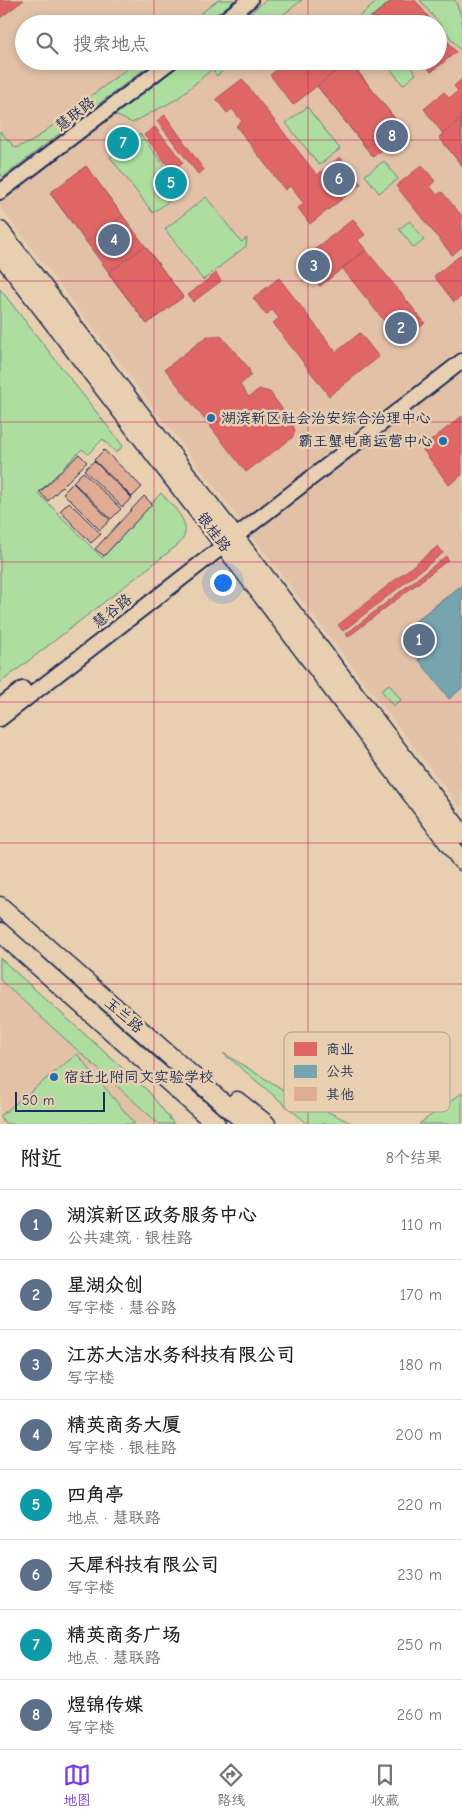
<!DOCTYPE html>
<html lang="zh">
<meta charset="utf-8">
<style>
:root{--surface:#fff;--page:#f6f6f6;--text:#202124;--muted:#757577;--line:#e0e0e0;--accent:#7c3aed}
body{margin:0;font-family:"Comic Neue","LXGW WenKai TC",sans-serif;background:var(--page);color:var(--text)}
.scale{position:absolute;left:15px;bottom:12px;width:90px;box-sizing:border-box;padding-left:5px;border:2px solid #1b2f5e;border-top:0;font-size:14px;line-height:18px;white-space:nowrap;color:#1b2f5e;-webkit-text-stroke:4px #e8cfb0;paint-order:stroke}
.you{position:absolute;left:222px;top:582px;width:18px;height:18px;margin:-12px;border:4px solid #fff;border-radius:50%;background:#1a73e8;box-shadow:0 0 0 8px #1a73e833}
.badge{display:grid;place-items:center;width:32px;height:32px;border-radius:50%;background:var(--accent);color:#fff;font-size:16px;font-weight:700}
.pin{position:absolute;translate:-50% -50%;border:2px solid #fff;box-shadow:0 1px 5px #0006}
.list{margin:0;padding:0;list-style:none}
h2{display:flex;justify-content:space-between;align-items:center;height:65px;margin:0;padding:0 20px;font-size:21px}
h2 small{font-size:16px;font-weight:400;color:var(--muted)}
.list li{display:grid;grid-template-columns:32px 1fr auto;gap:15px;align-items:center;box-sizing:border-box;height:70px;padding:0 20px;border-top:1px solid var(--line)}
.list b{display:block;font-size:19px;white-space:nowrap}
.list p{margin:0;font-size:16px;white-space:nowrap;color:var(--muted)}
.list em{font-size:16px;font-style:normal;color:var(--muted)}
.icon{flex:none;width:28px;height:28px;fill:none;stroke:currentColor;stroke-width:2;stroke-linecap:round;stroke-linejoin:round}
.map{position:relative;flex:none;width:462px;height:1124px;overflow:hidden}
.search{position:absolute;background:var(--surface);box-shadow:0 2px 8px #0003;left:15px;right:15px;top:15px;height:55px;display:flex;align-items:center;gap:12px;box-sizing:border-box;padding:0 18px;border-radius:28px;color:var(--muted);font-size:19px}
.sheet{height:625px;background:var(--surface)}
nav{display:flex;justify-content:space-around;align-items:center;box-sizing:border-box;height:70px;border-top:1px solid var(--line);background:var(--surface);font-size:14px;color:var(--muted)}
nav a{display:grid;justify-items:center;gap:2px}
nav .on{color:var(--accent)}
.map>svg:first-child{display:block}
</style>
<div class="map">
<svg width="462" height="1124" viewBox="0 0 462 1124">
<rect width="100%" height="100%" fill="#e8cfb0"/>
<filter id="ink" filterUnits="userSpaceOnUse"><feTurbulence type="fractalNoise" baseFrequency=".02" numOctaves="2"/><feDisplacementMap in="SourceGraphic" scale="10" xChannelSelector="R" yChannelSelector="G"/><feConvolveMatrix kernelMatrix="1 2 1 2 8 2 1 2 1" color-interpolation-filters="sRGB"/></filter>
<g filter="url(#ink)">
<path fill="#e2c1a6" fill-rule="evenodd" d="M0,0h462v805l-2,2 -460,-600zM24,24h414v37h-414z
M0,980l55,50 104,94h-159z"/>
<path fill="#adde9f" stroke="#64867e" d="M218,0h17l-31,24h-17z
M266,0h36l-31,24h-34z
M379,0h13l-30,24h-12z
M420,0h35l7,18v34z
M137,61h18l-152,116 -3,-4v-42l15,17 16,-6z
M185,61l42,1 -1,6 -9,8 -5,-7 -35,30 -45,24 -17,-8z
M396,61h10l10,13 -13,11 -14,-18z
M307,107l33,42 -21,16 -33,-42z
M140,134l43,56 -30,23 -43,-56z
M384,161l14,18 -19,14 -14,-18z
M206,197l35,45 6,-4 -1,8 -43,34 -38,-51z
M410,221l14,19 -10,8 -15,-19z
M0,289l123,157 -7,7 -13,-14 -15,15 -6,-5 -44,44 64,65 59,-65c13,15 35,33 18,51l-179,139z
M389,684l12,16 -8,6 -12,-16z
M0,958l149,134 25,32h-15l-159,-144z
M223,1053l59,36 71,35h-45z
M77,1054l58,70h-129l-6,-8z
M462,1093v29l-2,2h-41z"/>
<path fill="#e06666" stroke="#a55664" d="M0,0h24l-24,18z
M393,0h22l19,24h-71z
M438,29l18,23 -25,20 -8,-11h15z
M438,29l18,23 -25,20 -8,-11h15z
M288,61h62l55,71 -32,25 -56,-71 -24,19 -23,-30z
M348,61l50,61 -32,25 -49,-61z
M242,79l75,96 23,-18 21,27 -51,40 -12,-16 6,-4 -14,-18 -5,4 -49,-64 6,-5 -10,-12 -5,4 -11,-14z
M462,79l-1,40 1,47 -23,-29 4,-3 -19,-25 20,-17 5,6 9,-7 -4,-5z
M165,115l39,55 -6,4 -41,-53z
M462,118v48l-23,-29z
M155,127l28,35 -11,9 -28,-36z
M422,165l13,16 -5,5 7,9 5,-3 20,24v31l-10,8 -56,-69z
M86,166l97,131 -36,27 -97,-131z
M86,166l37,50 -37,26 -36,-49z
M172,178l5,6 -7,5 -5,-6z
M353,219l12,16 -7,5 8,10 -46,36 -20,-25z
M145,246l38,51 -36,27 -39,-51z
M366,250l59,73 -24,19 -59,-74z
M462,254v42l-8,6 -20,-26z
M216,273l5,8 -28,21 -5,-7z
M279,278l57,74 24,-19 19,24 -50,39 -56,-73 6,-5 -7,-8 -6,5 -13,-17z
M207,336h14l27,31 3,8 -11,10 9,12 10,-8 11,3 23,32 2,7 -3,7 -46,34 -81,-103z
M462,416v59l-13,10 -26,-35 1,-4z
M438,546l5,7 -100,78 -5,-6z
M446,556l2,4 -100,77 -2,-3z
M462,585v90l-44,-56z"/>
<path fill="#76a5af" stroke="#5b8297" d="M462,585v103l-13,11 -50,-65z"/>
<path fill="#e0ac93" stroke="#1b2f5e" d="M104,450l38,37 -10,10 -38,-37z
M79,454l8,8 -39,39 -8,-9z
M94,461l38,37 -10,9 -38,-37z
M83,472l38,37 -10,10 -38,-37z
M73,483l37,37 -10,10 -37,-37z
M144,496l8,8 -48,52 -9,-7z
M69,502l32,32 -10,9 -31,-32z"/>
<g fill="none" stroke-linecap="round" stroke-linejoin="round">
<g stroke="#1b2f5e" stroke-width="18">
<path id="minor" d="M219,24l31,-24
M0,192l171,-131
M0,706l23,-17
M0,719l462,-358"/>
</g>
<g stroke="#1b2f5e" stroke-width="21">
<path id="tertiary" d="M0,231l462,603
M0,253l219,285 243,323
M0,906l247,218
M0,932l216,192
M237,1101l29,23"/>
</g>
<use href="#minor" stroke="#e8cfb0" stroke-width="14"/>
<use href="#tertiary" stroke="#e8cfb0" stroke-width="18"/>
</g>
</g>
<path fill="none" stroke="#c2185b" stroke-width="1" stroke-opacity="0.55" d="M154,0v24M308,0v24M154,61v1063M308,61v1063M0,140h462M0,281h462M0,422h462M0,562h462M0,702h462M0,843h462M0,984h462"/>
<g fill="#1f6fb2" stroke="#e8cfb0" stroke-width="2">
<circle cx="211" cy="418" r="5"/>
<circle cx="443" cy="441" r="5"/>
<circle cx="54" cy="1077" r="5"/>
</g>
<g text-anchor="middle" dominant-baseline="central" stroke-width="5" stroke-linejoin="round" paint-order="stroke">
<g font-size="15" fill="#1b2f5e" stroke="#e8cfb0">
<text transform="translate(75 114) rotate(-38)">慧联路</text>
<text transform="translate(214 532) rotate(53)">银桂路</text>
<text transform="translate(112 611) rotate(-38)">慧谷路</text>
<text transform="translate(124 1015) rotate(41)">玉兰路</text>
</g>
<g font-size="15" fill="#1b2f5e" stroke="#e8cfb0" text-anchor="start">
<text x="221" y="418">湖滨新区社会治安综合治理中心</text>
<text x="433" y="441" text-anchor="end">霸王蟹电商运营中心</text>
<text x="64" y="1077">宿迁北附同文实验学校</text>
</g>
</g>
<rect x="284" y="1032" width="166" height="80" rx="8" fill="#e8cfb0" stroke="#aa9f97" stroke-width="1"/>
<rect x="294" y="1042" width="23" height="14" fill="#e06666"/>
<rect x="294" y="1065" width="23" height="13" fill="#76a5af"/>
<rect x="294" y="1087" width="23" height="14" fill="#e0ac93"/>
<g font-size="14" fill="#1b2f5e">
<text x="326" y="1054">商业</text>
<text x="326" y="1076">公共</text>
<text x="326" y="1099">其他</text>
</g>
</svg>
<div class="scale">50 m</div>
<div class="you"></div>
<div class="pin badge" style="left:419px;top:640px;background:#5c6f8a">1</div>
<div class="pin badge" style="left:401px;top:328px;background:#5c6f8a">2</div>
<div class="pin badge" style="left:314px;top:266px;background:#5c6f8a">3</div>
<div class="pin badge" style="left:114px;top:240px;background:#5c6f8a">4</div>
<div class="pin badge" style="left:171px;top:183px;background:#0f9aa8">5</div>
<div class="pin badge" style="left:339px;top:179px;background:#5c6f8a">6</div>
<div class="pin badge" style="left:123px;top:143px;background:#0f9aa8">7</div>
<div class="pin badge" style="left:392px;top:136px;background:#5c6f8a">8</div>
<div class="search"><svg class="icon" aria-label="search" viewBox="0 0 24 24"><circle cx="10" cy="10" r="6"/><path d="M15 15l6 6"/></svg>搜索地点</div>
</div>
<section class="sheet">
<h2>附近<small>8个结果</small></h2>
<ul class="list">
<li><span class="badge" style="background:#5c6f8a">1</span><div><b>湖滨新区政务服务中心</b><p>公共建筑 · 银桂路</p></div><em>110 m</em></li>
<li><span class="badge" style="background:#5c6f8a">2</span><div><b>星湖众创</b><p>写字楼 · 慧谷路</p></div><em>170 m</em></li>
<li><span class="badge" style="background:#5c6f8a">3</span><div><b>江苏大洁水务科技有限公司</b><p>写字楼</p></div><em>180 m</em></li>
<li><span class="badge" style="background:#5c6f8a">4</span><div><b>精英商务大厦</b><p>写字楼 · 银桂路</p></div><em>200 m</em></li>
<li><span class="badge" style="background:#0f9aa8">5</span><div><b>四角亭</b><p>地点 · 慧联路</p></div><em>220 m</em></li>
<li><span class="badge" style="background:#5c6f8a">6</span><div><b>天犀科技有限公司</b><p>写字楼</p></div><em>230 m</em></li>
<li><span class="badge" style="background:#0f9aa8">7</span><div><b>精英商务广场</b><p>地点 · 慧联路</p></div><em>250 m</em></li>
<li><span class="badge" style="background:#5c6f8a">8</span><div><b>煜锦传媒</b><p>写字楼</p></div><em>260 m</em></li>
</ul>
</section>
<nav>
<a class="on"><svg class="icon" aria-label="map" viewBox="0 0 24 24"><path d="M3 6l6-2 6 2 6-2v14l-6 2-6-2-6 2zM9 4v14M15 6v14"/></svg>地图</a>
<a><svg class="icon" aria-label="directions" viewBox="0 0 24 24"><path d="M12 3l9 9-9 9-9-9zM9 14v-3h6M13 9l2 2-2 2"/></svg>路线</a>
<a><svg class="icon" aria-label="saved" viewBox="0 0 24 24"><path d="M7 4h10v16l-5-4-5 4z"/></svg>收藏</a>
</nav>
